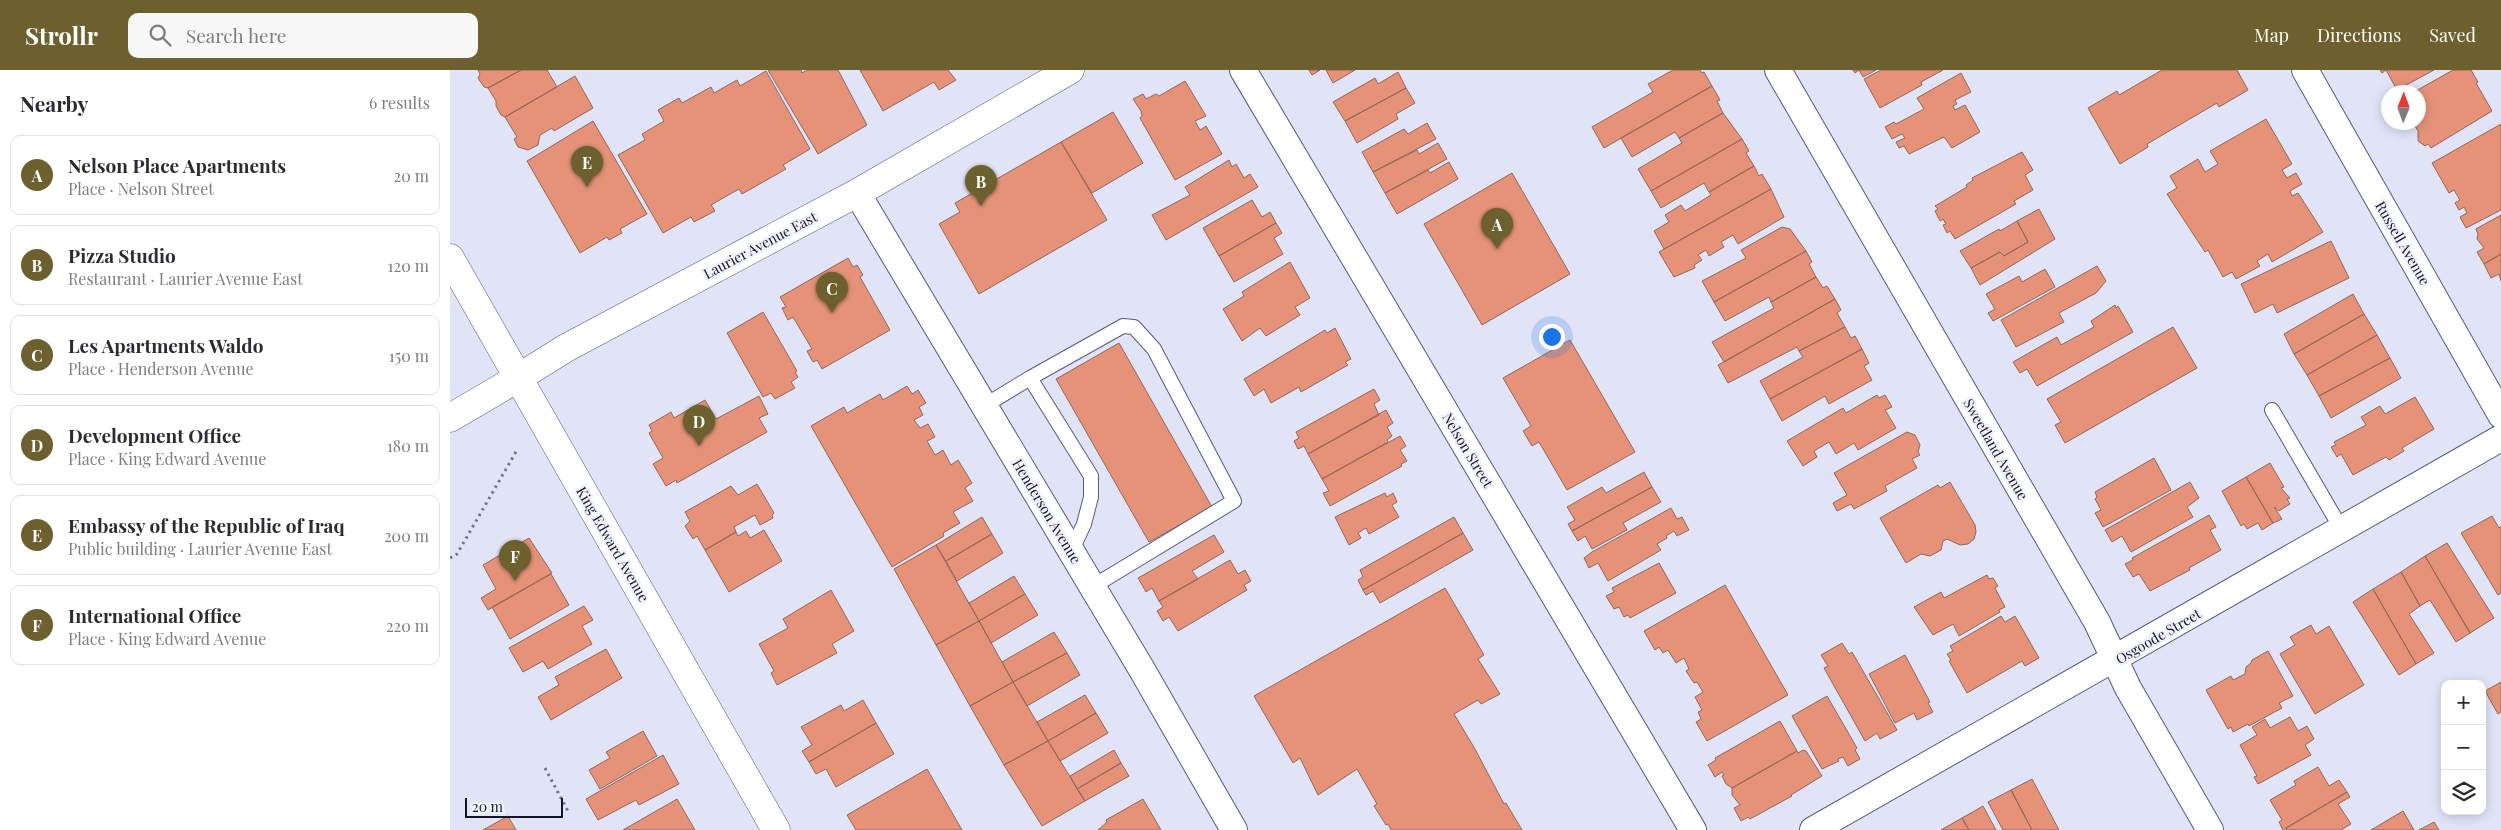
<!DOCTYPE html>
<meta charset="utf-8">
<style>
:root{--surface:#fff;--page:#f7f7f7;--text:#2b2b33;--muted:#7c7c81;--line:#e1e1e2;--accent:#6c612e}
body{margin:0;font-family:"Playfair Display",serif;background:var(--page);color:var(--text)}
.controls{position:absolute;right:15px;bottom:15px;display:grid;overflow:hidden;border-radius:10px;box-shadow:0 2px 12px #0003}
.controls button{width:45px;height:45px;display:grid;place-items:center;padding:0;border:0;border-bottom:1px solid var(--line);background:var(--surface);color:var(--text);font:25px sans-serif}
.compass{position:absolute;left:1931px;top:15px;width:45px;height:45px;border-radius:50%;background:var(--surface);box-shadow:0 2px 12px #0003;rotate:1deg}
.scale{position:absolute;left:15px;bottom:12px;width:98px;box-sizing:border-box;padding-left:5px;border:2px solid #131526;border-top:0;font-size:14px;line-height:18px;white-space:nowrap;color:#131526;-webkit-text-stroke:4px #f0f2fc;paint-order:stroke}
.you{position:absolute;left:1101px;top:266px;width:18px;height:18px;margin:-12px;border:4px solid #fff;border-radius:50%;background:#1a73e8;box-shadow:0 0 0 8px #1a73e833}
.badge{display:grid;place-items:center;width:32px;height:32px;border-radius:50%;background:var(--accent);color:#fff;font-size:16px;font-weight:700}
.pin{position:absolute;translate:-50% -41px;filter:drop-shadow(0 1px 2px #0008)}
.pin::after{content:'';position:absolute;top:26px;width:18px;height:15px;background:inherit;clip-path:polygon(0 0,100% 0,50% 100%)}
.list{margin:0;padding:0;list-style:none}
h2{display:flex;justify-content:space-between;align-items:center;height:65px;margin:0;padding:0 20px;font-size:21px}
h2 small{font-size:16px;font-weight:400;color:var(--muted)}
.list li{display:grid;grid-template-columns:32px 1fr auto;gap:15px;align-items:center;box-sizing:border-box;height:80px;margin:0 10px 10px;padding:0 10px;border:1px solid var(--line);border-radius:10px}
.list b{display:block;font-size:19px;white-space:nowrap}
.list p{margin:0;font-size:16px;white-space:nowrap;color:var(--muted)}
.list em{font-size:16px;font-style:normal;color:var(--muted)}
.icon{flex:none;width:28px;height:28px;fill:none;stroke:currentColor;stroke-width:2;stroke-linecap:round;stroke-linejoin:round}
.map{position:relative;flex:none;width:2051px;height:760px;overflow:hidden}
header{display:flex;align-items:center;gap:30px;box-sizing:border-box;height:70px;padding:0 25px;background:var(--accent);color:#fff}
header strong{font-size:24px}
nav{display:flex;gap:28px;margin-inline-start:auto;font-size:18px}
.search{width:350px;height:45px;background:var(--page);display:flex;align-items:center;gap:12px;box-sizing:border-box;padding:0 18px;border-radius:10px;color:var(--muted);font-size:19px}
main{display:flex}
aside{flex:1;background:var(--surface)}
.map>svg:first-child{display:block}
</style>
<header>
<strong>Strollr</strong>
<div class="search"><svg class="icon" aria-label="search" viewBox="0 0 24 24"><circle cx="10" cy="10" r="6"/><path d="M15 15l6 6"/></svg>Search here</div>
<nav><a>Map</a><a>Directions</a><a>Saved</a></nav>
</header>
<main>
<aside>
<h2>Nearby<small>6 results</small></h2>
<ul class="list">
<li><span class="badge">A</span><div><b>Nelson Place Apartments</b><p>Place · Nelson Street</p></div><em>20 m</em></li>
<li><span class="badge">B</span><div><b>Pizza Studio</b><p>Restaurant · Laurier Avenue East</p></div><em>120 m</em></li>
<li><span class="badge">C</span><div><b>Les Apartments Waldo</b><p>Place · Henderson Avenue</p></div><em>150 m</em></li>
<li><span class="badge">D</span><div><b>Development Office</b><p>Place · King Edward Avenue</p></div><em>180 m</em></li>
<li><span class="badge">E</span><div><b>Embassy of the Republic of Iraq</b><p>Public building · Laurier Avenue East</p></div><em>200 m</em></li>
<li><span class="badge">F</span><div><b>International Office</b><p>Place · King Edward Avenue</p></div><em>220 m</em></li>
</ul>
</aside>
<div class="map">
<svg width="2051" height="760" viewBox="0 0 2051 760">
<rect width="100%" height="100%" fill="#e1e4f7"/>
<path fill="#e59279" stroke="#956658" d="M28,0h43l-33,18 -4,-1 -6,-9 2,-4z
M71,0h26l10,17 -52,30 -4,-2 -5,-9v-5l-8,-13z
M318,0h33l1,3 5,-3h31l29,55 -49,29z
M410,0h88l8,10 -17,10 -5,-8 -51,29z
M859,0h11l-8,5z
M876,0h29l-22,13z
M1223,0h27l2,3 2,-1 8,14 -108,62 -12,-21 61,-35 -5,-8z
M1403,0h23l-13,7 -4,-7 -4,3z
M1431,0h62l-22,12 1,3 -42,23 -16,-29z
M1712,0h75l11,20 -29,17 -2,-4 -70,41 1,3 -28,17 -32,-56 29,-17 2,4z
M1930,0h54l-37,20 -11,-20 -4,3z
M2003,0h18l7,12 -2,1 16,28 -61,37 -3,-4 -3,2 -7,-5v-10l-5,-9h5v-30h-4z
M316,1l44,78 -27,16 3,4 -44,25 -3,-5 -28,16 4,6 -21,11 -3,-5 -28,16 -45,-78 27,-15 -3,-6 22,-13 -6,-11 21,-12 3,5 29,-16 3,6 23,-13 3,6z
M948,2l8,16 -61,33 -12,-19 42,-24 3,6z
M1511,3l10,19 -16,8 2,4 -4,2 2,4 10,-5 15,27 -28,16 -8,-11 -35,17 -5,-8 -5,2 -3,-6 9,-4 -3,-4 -10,5 -7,-12 9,-5 2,2 28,-15 -7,-11z
M125,6l18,32 -39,23 -2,-3 -12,7 -2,10 -10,5 -10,-3 -4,-8 3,-2 -12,-20z
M735,11l21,35 -11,5 5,9 6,-4 16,28 -47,26 -35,-62 2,-2 -1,-5 -8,-12 10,-5 3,5 10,-5 3,2z
M1262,16l8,14 -3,1 6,12 -44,25 -4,-6 -43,25 -11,-19z
M956,18l9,15 -19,11 2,5 -41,24 -12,-22z
M663,42l30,51 -51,30 -31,-51z
M1273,43l19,26 -91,52 -13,-22 44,-26 -3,-5z
M1816,49l26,45 -10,6 5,8 9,-5 6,11 -12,7 2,5 6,-3 25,39 -51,30 -4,-8 -11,7 3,5 -24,13 -4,-7 -9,5 -15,-27 -3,2 -38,-58 10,-6 -7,-12 28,-17 7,13 13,-8 -8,-13z
M143,51l54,93 -27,15 2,4 -13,7 -2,-3 -27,16 -53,-92z
M977,53l9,16 -63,33 -11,-20 42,-23 4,5z
M2051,54v86l-35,18 -6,-11 7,-4 -3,-6 -5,3 -4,-7 5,-3 -6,-10 -5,3 -17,-30z
M1292,69l7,12 -3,2 8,13 -45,26 -5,-9 -43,25 -10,-17z
M611,72l46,78 -128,74 -40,-70 21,-12 -5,-9z
M988,73l9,16 -62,34 -12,-21 44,-22 2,4z
M1572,82l11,18 -8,5 8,15 -19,11 2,3 -61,35 -5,-8 -3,2 -4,-8 3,-1 -3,-5 -3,2 -5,-10 3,-2 -3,-3 32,-19 -1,-2 7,-5 -1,-2z
M779,90l3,7 4,-3 8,14 6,-4 8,13 -92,53 -14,-25 38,-20 -5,-8z
M999,92l9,17 -61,35 -12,-21 43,-23 2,3z
M1304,96l5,10 3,-2 9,15 -107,60 -10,-18 15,-9 -4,-7 16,-10 4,6 26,-16 -2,-3z
M1062,103l58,101 -88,51 -58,-101z
M1321,119l13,28 -46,27 -5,-9 -12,7 3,5 -15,9 -3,-6 -8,5 4,5 -8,5 1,3 -21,9 -15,-25z
M802,130l10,17 8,-5 6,11 -57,33 -16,-28z
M1589,139l16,30 -75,46 -9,-17 29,-16 4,4 24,-14 -11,-21z
M2051,145v39l-17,10 -7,-12 7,-4 -7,-9 1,-5 -2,-5z
M1567,151l11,21 -24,14 -4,-4 -29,16 -11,-17 39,-22 1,2z
M826,153l6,10 -8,5 9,16 -49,28 -15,-26z
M1332,157l8,2 16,22 -92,51 -12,-21 44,-23 -5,-8z
M1881,171l18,37 -72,35 -4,-9 -18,9 -14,-29z
M1356,181l6,11 -3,2 7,13 -45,25 -2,-5 -44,24 -11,-19z
M2051,184v27l-2,-7 -8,4 -7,-14z
M398,188l5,9 4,-2 6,10 -3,2 30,53 -68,39 -5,-9 -4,2 -6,-11 5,-2 -19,-32 -5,3 -6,-12 4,-1 -6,-10z
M840,192l20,36 -15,9 5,8 -34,21 -6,-8 -18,13 -19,-32 21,-13 -2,-4z
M1647,196l9,15 -10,12 -37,20 5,9 -48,25 -15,-27z
M1595,199l10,18 -62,34 -5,-8 7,-4 -9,-15 33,-18 3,6z
M1366,207l7,11 4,-2 8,13 -111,63 -12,-20 62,-34 -3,-6z
M1903,224l11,20 -70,40 -10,-20z
M1385,229l6,11 -4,3 8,14 -46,24 -2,-4 -69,36 -10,-18z
M1665,235l1,3 2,-2 15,26 -96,54 -10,-17 -7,4 -7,-11 44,-25 4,8 33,-18 -3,-6z
M313,242l34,59 -2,1 3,5 -7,5 4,6 -20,11 -4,-6 -8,4 -36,-64z
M1914,244l13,21 -70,40 -13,-21z
M1395,257l6,11 4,-2 7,13 -92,50 -10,-18 43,-24 -4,-6z
M1723,257l24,41 -132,75 -10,-18 6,-3 -14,-23z
M885,258l16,31 -6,3 3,3 -47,27 -2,-5 -28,16 -7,-14 -10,7 -10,-17 81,-49 2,3z
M1927,265l13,23 -71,38 -12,-21z
M1120,270l65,112 -68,38 -28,-48 -7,4 -9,-15 8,-5 -28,-48z
M669,273l93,164 -63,35 -93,-163z
M1412,279l7,14 -5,3 8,14 -43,24 -4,-8 -43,25 -12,-22z
M1940,288l11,20 -70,40 -12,-22z
M457,316l5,8 6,-4 8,13 -7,4 4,8 -9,5 6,8 8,-4 7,13 -8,4 8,14 8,-5 8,15 7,-5 14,23 -7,5 8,13 -20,11 7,11 -17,10 1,3 -52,31 -81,-141 33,-19 3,6 33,-19 3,6z
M924,319l6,11 -6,4 5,11 -71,39 -4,-8 -6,3 -4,-8 5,-3 -3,-6z
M1427,325l2,3 6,-3 7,12 -7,3 11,18 -38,22 -4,-7 -18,11 -7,-12 -15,9 3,6 -14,9 -16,-25 56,-33 3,5z
M309,326l9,18 -9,4 8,14 -90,51 -1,-3 -10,6 -13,-22 10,-6 -14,-25 3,-2 -3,-6 22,-13 3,6 31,-18 11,19z
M1965,327l19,32 -32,19 2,3 -15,9 -3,-3 -33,18 -12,-21 -4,3 -6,-10 5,-2 -2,-3 32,-17 -5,-8 19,-11 5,8z
M936,340l7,13 -6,4 5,9 -5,4 1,2 -66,37 -14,-25z
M1457,362l8,3 5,10 -2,7 2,3 -8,4 5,9 -32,18 2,5 -33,18 -3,-5 -14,7 -4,-8 14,-8 -13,-22z
M950,366l6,10 -6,4 7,11 -6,3 1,2 -72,40 -7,-13 6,-2 -7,-12z
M1704,388l17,32 -68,37 -8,-14 6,-3 -6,-11 2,-2 -2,-5z
M1820,393l14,24 -3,1 9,10 -3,1 3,5 -11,7 -5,-4 8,12 -9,4 -27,-46z
M1194,402l8,15 -80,44 -4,-7 7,-4 -8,-13 35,-20 4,6z
M1796,407l27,46 -11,7 -4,-7 -11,6 -3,-5 -3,2 -19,-35z
M1500,412l25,43 1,7 -2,7 -6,5 -8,1 -13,-6 -4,2 -2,9 -11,6 -9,-2 -15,9 -26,-45 58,-33 2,3z
M1740,412l9,16 -12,9 6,10 -62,35 -9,-16 -10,6 -7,-12z
M307,414l17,29 -2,2 1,3 -13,7 -5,-10 -21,12 2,5 -31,18 -8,-14 -4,3 -8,-13 5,-5 -5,-9 46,-26 7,9z
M1202,417l9,15 -38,21 4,7 -35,19 -7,-13 -7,5 -6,-10z
M935,423l2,4 6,-4 4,9 -5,3 7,12 -30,17 -3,-6 -8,5 3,5 -12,7 -14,-28z
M1221,438l6,11 5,-2 7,13 -12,6 -3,-5 -8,5 1,2 -10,6 4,6 -53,31 -10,-18 -9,5 -5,-10 8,-6z
M1759,445l7,12 -6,3 11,20 -32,18 1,2 -40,21 -11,-17 -6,3 -8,-13 8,-4 -1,-2z
M2042,446l7,12 2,-2v67l-3,2 -37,-62z
M532,447l10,17 -46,27 -10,-16z
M1004,447l9,16 -100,57 -5,-10 5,-3 -3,-7z
M314,460l18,31 -53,31 -24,-42 31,-18 2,4 8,-5 4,7z
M1013,463l10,17 -93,53 -7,-12 -7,4 -3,-5z
M542,464l11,19 -46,28 -11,-20z
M764,465l10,17 -32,19 6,8 -39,22 -7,-13 -6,4 -8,-14z
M79,468l23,35 -64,37 -7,-12 15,-9 -13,-24z
M1997,473l47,75 -24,15 -45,-77z
M486,475l43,76 -43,24 -42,-76z
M1975,486l45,77 -14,9 -26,-42 -10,6 -19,-34z
M780,490l8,14 7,-4 6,11 -7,4 3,5 -69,41 -9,-14 -6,4 -6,-10 6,-4 -4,-6z
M1209,493l17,30 -46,25 -2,-3 -4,2 -5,-10 -5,2 -8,-13 8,-4 -2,-4z
M1951,502l19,34 -11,8 25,39 -18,11 -43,-75z
M101,504l18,31 -59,34 -18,-32z
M1537,505l2,4 4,-1 5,8 -3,2 10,19 -6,3 1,2 -41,24 -6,-12 -20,11 -19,-28 27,-15 3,6z
M564,506l11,18 -46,27 -10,-18z
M1275,515l63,110 -81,46 -11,-19 5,-3 -3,-7 4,-2 -7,-13 8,-5 -6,-10 -3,1 -8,-12 3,-2 -5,-11 -8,5 -8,-13 -5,3 -4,-6 -4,3 -11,-19z
M995,518l39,67 -6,4 22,35 -19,10 -3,-4 -24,14 21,35 29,55 2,-1 16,27h-131l-3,-6 -2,1 -12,-19 3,-2 -20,-35 -39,26 -18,-37 -7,5 -39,-67z
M1923,519l43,75 -17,11 -46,-73z
M381,520l23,41 -22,13 5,9 -60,32 -6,-12 3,-2 -15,-27 29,-16 -5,-9z
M575,524l13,21 -47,28 -12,-22z
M134,536l9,14 -11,6 10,18 -44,25 -5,-8 -20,11 -14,-24z
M1551,546l4,6 10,-6 24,42 -14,8 -3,-5 -55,32 -18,-32 2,-1 -4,-6 6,-3 -3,-5z
M529,551l34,61 -43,24 -34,-61z
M1861,555l5,9 13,-8 35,59 -49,29 -35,-60 15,-9 -5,-8z
M604,562l13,21 -54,29 -11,-20z
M1392,573l7,11 3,-2 45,78 -17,9 -3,-6 -12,8 -41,-73 4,-2 -7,-11z
M156,579l16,29 -71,42 -13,-23 21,-12 -4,-8z
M1818,581l25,45 -14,7 3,5 -33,18 -1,-2 -15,8 -2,-5 -3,2 -22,-39 25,-14 2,4 12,-6 1,-7 5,-4 1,-3z
M617,583l13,22 -53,31 -14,-24z
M1455,585l25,47 -2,1 5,9 -16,8 -3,-7 -19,10 -26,-49z
M563,612l35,59 -44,24 -34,-59z
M2051,612v30l-3,2 -13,-23z
M635,625l11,18 -48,28 -11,-19z
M1377,626l30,52 -2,2 5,9 -12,7 -5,-9 -5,2 1,2 -17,8 -30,-53z
M413,630l13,23 -67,39 -7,-11 10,-6 -11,-18 40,-22 3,6z
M646,643l12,20 -48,28 -12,-20z
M1840,647l8,14 9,-5 7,13 -9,6 6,10 -53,29 -4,-7 3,-1 -17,-31 17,-10 -5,-8 13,-8 5,9z
M1330,651l17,30 -65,37 -6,-4 -4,-8 2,-1 -2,-3 -7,5 -7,-12 8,-5 -1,-2z
M426,653l18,31 -58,33 -10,-18 -10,5 -7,-12z
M193,661l14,25 -57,33 -11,-19 21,-12 -4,-6z
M598,671l37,60 -43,25 -38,-61z
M664,680l7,13 -44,26 -7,-13z
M1353,680l3,1 16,25 -31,19 1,1 -42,23 -2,-2 -7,4 -7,-13 6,-3 -8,-10v-7l65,-37 1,2z
M213,685l16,29 -40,21 -3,-5 -38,20 -12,-21z
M671,693l8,13 -44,25 -8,-12z
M1868,697l11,19 10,-6 8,12 -64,38 -4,-8 3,-2 -12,-20 26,-15 -2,-4z
M477,699l35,61h-106l-9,-15z
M1582,709l27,51h-27l-21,-40z
M1561,720l21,40h-29l-15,-28z
M1897,722l3,5 -12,7 13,20 -10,6h-54l-1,-2z
M227,729l18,31h-72z
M693,729l18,31h-63l9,-8 -1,-2z
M1533,736l13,24h-27l-7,-12z
M1953,741l11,19h-43z
M58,746l8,14h-33z
M1512,748l7,12h-28z
M1984,752l5,8h-20z"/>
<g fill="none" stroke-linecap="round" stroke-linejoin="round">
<g stroke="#545a81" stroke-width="16">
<path id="service" d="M580,308l93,-52 11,1 20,22 80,152 -142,86
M534,336l46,-28 61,98v21l-7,27 -13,28
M1822,340l70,120"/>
</g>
<g stroke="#545a81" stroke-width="28">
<path id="minor" d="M793,0l450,760
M1328,0l319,552 31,66 82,142
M1855,0l196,345
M407,123l284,475 93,162
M1363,760l688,-392"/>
</g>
<g stroke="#545a81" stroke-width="29">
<path id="tertiary" d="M68,308l48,-30 291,-155 213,-123"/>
</g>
<g stroke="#545a81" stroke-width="29">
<path id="secondary" d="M0,188l326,572
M0,348l68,-40"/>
</g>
<path stroke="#747789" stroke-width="3" stroke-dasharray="2.5 4" stroke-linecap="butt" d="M0,488l7,-4 60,-104
M95,698l24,45"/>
<use href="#service" stroke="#fff" stroke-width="14"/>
<use href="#minor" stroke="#fff" stroke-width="26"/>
<use href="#tertiary" stroke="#fff" stroke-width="28"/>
<use href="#secondary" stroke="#fff" stroke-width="28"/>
</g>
<g text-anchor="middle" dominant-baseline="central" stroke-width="5" stroke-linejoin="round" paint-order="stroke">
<g font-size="14" fill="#131526" stroke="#f0f2fc">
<text transform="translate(1953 173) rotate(60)">Russell Avenue</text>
<text transform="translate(310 175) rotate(-28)">Laurier Avenue East</text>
<text transform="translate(1546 379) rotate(60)">Sweetland Avenue</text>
<text transform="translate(1018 380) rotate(59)">Nelson Street</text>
<text transform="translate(597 441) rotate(59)">Henderson Avenue</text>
<text transform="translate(163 474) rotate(60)">King Edward Avenue</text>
<text transform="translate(1708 566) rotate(-30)">Osgoode Street</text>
</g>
</g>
</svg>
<div class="controls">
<button>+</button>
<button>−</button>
<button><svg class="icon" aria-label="layers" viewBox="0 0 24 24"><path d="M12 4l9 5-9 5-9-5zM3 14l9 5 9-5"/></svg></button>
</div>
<svg class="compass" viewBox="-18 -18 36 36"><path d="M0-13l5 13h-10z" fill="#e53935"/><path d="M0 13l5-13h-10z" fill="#7c7c81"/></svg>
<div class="scale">20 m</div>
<div class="you"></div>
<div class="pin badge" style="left:1047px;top:179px">A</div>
<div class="pin badge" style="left:531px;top:136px">B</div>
<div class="pin badge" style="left:382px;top:243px">C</div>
<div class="pin badge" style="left:249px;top:376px">D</div>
<div class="pin badge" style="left:137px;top:117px">E</div>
<div class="pin badge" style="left:65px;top:511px">F</div>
</div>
</main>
